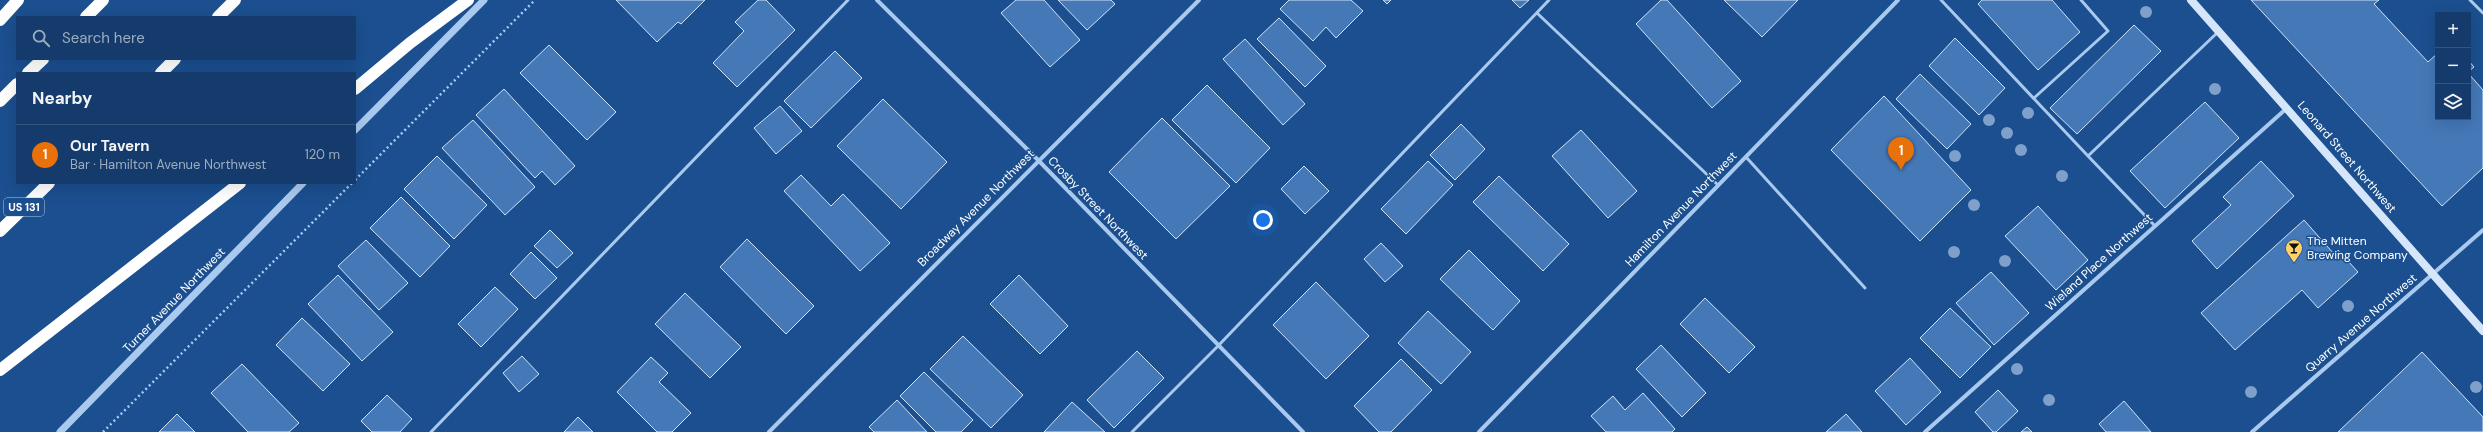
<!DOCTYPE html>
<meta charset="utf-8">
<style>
:root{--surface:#143b6b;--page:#214673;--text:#f1f3f6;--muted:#9dadc1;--line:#33557e;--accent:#ffd166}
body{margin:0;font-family:"DM Sans",sans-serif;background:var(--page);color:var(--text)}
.controls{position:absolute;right:12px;top:12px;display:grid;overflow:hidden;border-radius:0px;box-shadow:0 4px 16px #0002}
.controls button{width:36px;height:36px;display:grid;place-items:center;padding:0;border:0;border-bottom:1px solid var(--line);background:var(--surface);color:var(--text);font:20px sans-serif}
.you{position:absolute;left:1263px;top:220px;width:14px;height:14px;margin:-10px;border:3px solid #fff;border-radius:50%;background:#1a73e8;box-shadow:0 0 0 6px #1a73e833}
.badge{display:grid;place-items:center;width:26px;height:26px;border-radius:50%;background:var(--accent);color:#fff;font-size:13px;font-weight:700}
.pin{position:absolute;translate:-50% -33px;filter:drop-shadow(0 1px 2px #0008)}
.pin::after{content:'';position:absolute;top:21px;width:14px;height:12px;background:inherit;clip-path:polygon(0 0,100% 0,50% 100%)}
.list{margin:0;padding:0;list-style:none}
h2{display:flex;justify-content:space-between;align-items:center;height:52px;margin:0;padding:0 16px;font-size:17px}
h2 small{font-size:13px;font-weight:400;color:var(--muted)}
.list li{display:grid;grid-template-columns:26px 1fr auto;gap:12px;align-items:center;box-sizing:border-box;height:60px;padding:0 16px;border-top:1px solid var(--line)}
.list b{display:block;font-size:15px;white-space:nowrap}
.list p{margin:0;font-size:13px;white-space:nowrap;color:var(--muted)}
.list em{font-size:13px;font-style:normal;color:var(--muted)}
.icon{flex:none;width:22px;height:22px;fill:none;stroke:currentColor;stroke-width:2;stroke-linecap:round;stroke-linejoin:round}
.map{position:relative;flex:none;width:2483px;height:432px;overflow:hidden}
.search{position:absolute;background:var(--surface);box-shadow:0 4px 16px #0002;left:16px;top:16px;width:340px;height:44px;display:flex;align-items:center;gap:10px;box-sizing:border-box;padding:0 14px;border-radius:0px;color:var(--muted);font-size:15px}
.panel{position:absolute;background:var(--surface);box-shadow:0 4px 16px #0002;left:16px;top:72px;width:340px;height:112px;border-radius:0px}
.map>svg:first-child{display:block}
</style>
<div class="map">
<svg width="2483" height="432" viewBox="0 0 2483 432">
<rect width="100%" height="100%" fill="#1b4f8f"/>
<path fill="#4478b7" stroke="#cfe3fa" d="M616,0h89l-24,24 -3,-2 -21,20z
M758,0h8l29,30 -58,57 -24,-24 31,-32 -9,-9z
M1016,0h28l36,40 -30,27 -49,-54z
M1058,0h53l4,4 -28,26z
M1289,0h62l12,11 -27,27 -10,-11 -13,14 -33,-32z
M1383,0h8l-4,4z
M1512,0h17l-9,8z
M1661,0h6l74,81 -29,27 -76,-84z
M1724,0h74l-36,37z
M1982,0h70l28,32 -42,38 -60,-66z
M2251,0h128l-5,4 54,58 10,-9v64h30v-44l15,17v78l-41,38z
M1279,18l47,48 -21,21 -48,-48z
M2134,25l27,26 -84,83 -27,-26z
M1955,38l50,50 -26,27 -50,-49z
M1245,39l60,65 -22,21 -60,-66z
M549,45l67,67 -29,28 -67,-67z
M835,51l27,27 -51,50 -27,-27z
M2468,60l6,7 -6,5z
M1920,74l51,50 -24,25 -51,-50z
M1207,85l63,63 -34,35 -64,-63z
M504,89l71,77 -20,19 -13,-14 -7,7 -59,-63z
M1884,96l87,94 -51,51 -89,-91z
M883,99l64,63 -46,47 -64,-63z
M2205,102l34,36 -74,70 -35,-37z
M780,106l22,25 -26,23 -22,-26z
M1162,118l68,68 -54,53 -67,-67z
M473,120l62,67 -30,28 -63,-67z
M1461,124l24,25 -30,31 -25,-25z
M1581,130l56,61 -29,27 -56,-62z
M437,156l50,49 -33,34 -50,-50z
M1428,161l25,24 -47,49 -25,-25z
M2261,161l33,35 -77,73 -25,-28 39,-36 -8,-8z
M1304,166l25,25 -24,23 -24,-25z
M801,175l30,31 12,-12 47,49 -30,28 -76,-80z
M1499,176l70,68 -26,27 -70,-69z
M401,197l49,49 -30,31 -50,-49z
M2038,206l50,54 -32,30 -51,-54z
M2304,220l30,34 4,-4 20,22 -40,36 -16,-18 -67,60 -34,-37z
M550,230l23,23 -16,15 -23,-22z
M747,239l67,67 -28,28 -66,-67z
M366,240l42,43 -29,27 -41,-44z
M1381,243l22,23 -18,16 -21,-23z
M1469,250l51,51 -27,29 -53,-51z
M531,252l26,26 -22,21 -25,-25z
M1991,272l38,41 -35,32 -38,-42z
M338,275l55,57 -31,29 -54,-57z
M1019,275l49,51 -28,28 -50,-50z
M1316,282l53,54 -43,43 -53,-54z
M495,287l23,22 -37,38 -23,-23z
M685,293l56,54 -31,31 -55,-54z
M1705,298l50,49 -26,26 -49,-49z
M1950,308l41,39 -31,31 -40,-40z
M1428,311l43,41 -30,32 -43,-41z
M302,318l48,46 -27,27 -47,-46z
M963,336l60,59 -32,33 -61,-59z
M1661,345l45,48 -24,24 -46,-48z
M1137,351l27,27 -50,50 -27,-28z
M2422,352l61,65v15h-145z
M522,356l17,18 -20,18 -16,-19z
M651,357l17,16 -9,9 32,31 -19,19h-15l-40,-40z
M1910,358l31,34 -35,33 -31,-34z
M1401,359l31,31 -41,42h-12l-25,-26z
M242,364l57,59 -10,9h-41l-37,-39z
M924,372l49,48 -12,12h-25l-36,-36z
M1998,390l20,21 -22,21h-3l-18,-20z
M1643,393l32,36 -3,3h-66l-15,-16 22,-20 12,14z
M387,395l25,24 -12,13h-28l-11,-11z
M897,400l30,32h-53l-5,-5z
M2124,401l27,31h-45l-7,-8z
M1072,402l33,30h-61z
M177,414l18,18h-36z
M1846,414l16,18h-36z
M578,417l15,15h-29z
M2027,427l5,5h-11z"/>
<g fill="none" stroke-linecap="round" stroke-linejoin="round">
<path stroke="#a9c9ee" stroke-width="2.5" stroke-dasharray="2 3" stroke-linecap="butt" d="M355,180l180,-180
M103,432l249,-249"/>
<path stroke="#a9c9ee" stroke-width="3" d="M1941,0l147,156
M2470,0l13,13
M1537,13l181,172
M2034,98l74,-67 -27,-31
M1746,157l119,131
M2155,226l-67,-70 130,-124
M431,432l417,-432
M1132,432l86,-86 331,-346"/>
<path stroke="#a9c9ee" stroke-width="4" d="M877,0l161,160 265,272
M769,432l430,-432
M1479,432l419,-432
M1925,432l362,-324
M2252,432l231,-202"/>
<path stroke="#a9c9ee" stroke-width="7" d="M355,130l129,-130
M60,432l243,-249"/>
<path stroke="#d6e6fa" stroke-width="8" d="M2191,0l292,331"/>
<path stroke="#fff" stroke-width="12" d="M86,17l17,-17
M218,17l17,-17
M0,20l18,-20
M28,73l15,-14
M161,73l14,-14
M355,89l55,-46 58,-43
M0,101l17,-17
M0,231l49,-48
M0,370l240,-187"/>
</g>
<g fill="#7ea0ca">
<circle cx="2146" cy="12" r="6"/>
<circle cx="2215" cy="89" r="6"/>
<circle cx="2028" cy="113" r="6"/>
<circle cx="1989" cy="120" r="6"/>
<circle cx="2007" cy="133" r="6"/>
<circle cx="2021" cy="150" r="6"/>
<circle cx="1955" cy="156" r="6"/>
<circle cx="2062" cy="176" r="6"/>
<circle cx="1974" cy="205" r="6"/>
<circle cx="1954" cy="252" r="6"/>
<circle cx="2005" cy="261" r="6"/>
<circle cx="2348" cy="306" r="6"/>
<circle cx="2017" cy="369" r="6"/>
<circle cx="2476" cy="387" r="6"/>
<circle cx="2251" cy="392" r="6"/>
<circle cx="2049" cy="400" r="6"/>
</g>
<defs>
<g id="bar-pin" transform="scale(0.9)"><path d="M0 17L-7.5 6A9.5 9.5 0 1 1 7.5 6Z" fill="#ffd166" stroke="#1b4f8f"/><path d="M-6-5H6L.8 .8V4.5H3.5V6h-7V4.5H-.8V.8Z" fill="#111"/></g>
</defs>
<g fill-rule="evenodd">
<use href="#bar-pin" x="2294" y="248"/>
</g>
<g text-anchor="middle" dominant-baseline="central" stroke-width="3" stroke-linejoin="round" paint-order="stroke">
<rect fill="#1b4f8f" stroke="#bbcadd" stroke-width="1" x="4" y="198" width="40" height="18" rx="3"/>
<g font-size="11" font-weight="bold" fill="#fff">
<text x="24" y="207">US 131</text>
</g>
<g font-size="12" fill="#fff" stroke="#1b4f8f">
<text transform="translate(2347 157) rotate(49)">Leonard Street Northwest</text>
<text transform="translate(976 208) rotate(-45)">Broadway Avenue Northwest</text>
<text transform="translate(1098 208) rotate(46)">Crosby Street Northwest</text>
<text transform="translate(1681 209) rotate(-46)">Hamilton Avenue Northwest</text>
<text transform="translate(2099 262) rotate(-42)">Wieland Place Northwest</text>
<text transform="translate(174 300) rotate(-46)">Turner Avenue Northwest</text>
<text transform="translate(2361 323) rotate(-41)">Quarry Avenue Northwest</text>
</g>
<g font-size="12" fill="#fff" stroke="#1b4f8f" text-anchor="start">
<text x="2307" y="241">The Mitten<tspan x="2307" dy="14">Brewing Company</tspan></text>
</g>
</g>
</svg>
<div class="controls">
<button>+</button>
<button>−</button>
<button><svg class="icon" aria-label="layers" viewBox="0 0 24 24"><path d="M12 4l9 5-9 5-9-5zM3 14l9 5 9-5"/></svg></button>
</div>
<div class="you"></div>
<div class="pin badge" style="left:1901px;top:170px;background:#e8710a">1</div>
<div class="search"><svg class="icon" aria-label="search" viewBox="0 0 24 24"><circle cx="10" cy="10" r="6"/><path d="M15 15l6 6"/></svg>Search here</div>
<section class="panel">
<h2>Nearby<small></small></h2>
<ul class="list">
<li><span class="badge" style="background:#e8710a">1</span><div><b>Our Tavern</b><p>Bar · Hamilton Avenue Northwest</p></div><em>120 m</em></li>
</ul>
</section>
</div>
